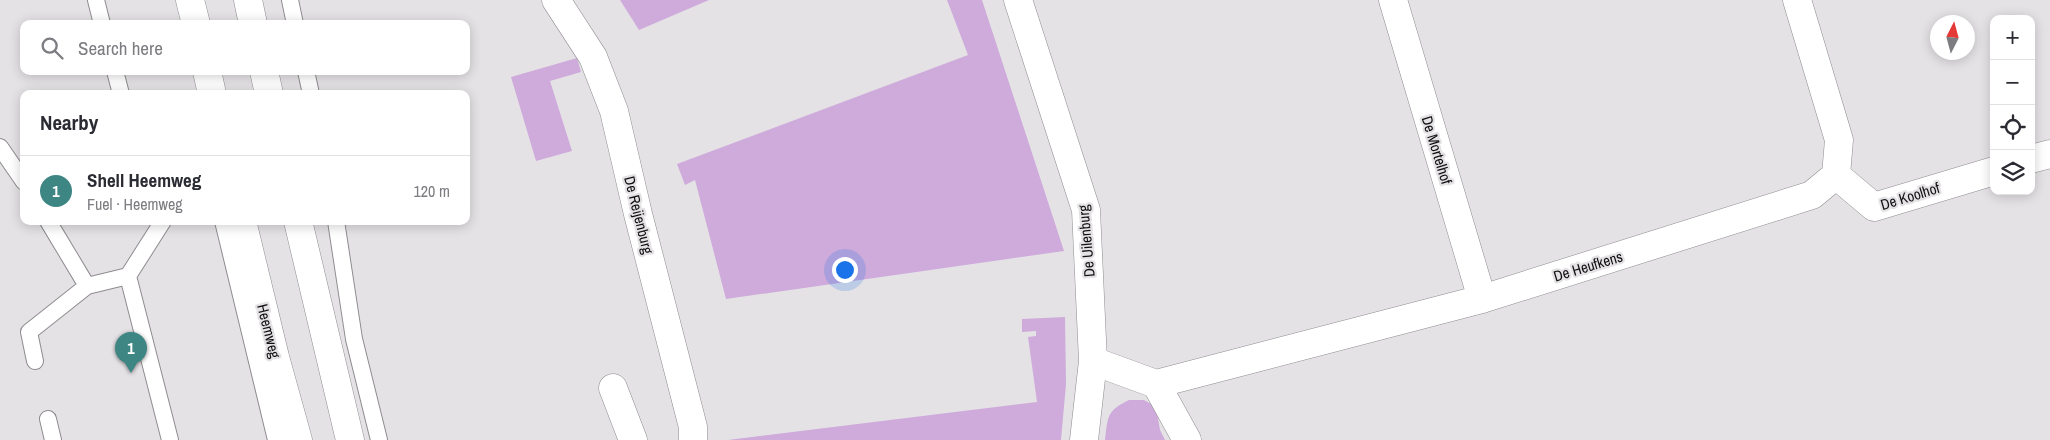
<!DOCTYPE html>
<meta charset="utf-8">
<style>
:root{--surface:#fff;--page:#f7f7f7;--text:#2b2b33;--muted:#7c7c81;--line:#e1e1e2;--accent:#3e8684}
body{margin:0;font-family:"Archivo Narrow",sans-serif;background:var(--page);color:var(--text)}
.controls{position:absolute;right:15px;top:15px;display:grid;overflow:hidden;border-radius:10px;box-shadow:0 2px 12px #0003}
.controls button{width:45px;height:45px;display:grid;place-items:center;padding:0;border:0;border-bottom:1px solid var(--line);background:var(--surface);color:var(--text);font:25px sans-serif}
.compass{position:absolute;left:1930px;top:15px;width:45px;height:45px;border-radius:50%;background:var(--surface);box-shadow:0 2px 12px #0003;rotate:6deg}
.you{position:absolute;left:844px;top:269px;width:18px;height:18px;margin:-12px;border:4px solid #fff;border-radius:50%;background:#1a73e8;box-shadow:0 0 0 8px #1a73e833}
.badge{display:grid;place-items:center;width:32px;height:32px;border-radius:50%;background:var(--accent);color:#fff;font-size:16px;font-weight:700}
.pin{position:absolute;translate:-50% -41px;filter:drop-shadow(0 1px 2px #0008)}
.pin::after{content:'';position:absolute;top:26px;width:18px;height:15px;background:inherit;clip-path:polygon(0 0,100% 0,50% 100%)}
.list{margin:0;padding:0;list-style:none}
h2{display:flex;justify-content:space-between;align-items:center;height:65px;margin:0;padding:0 20px;font-size:21px}
h2 small{font-size:16px;font-weight:400;color:var(--muted)}
.list li{display:grid;grid-template-columns:32px 1fr auto;gap:15px;align-items:center;box-sizing:border-box;height:70px;padding:0 20px;border-top:1px solid var(--line)}
.list b{display:block;font-size:19px;white-space:nowrap}
.list p{margin:0;font-size:16px;white-space:nowrap;color:var(--muted)}
.list em{font-size:16px;font-style:normal;color:var(--muted)}
.icon{flex:none;width:28px;height:28px;fill:none;stroke:currentColor;stroke-width:2;stroke-linecap:round;stroke-linejoin:round}
.map{position:relative;flex:none;width:2050px;height:440px;overflow:hidden}
.search{position:absolute;background:var(--surface);box-shadow:0 2px 12px #0003;left:20px;top:20px;width:450px;height:55px;display:flex;align-items:center;gap:12px;box-sizing:border-box;padding:0 18px;border-radius:10px;color:var(--muted);font-size:19px}
.panel{position:absolute;background:var(--surface);box-shadow:0 2px 12px #0003;left:20px;top:90px;width:450px;height:135px;border-radius:10px}
.map>svg:first-child{display:block}
</style>
<div class="map">
<svg width="2050" height="440" viewBox="0 0 2050 440">
<rect width="100%" height="100%" fill="#e5e2e6"/>
<path fill="#ceabdb" d="M620,0h89l-70,30z
M947,0h35l82,251 -338,48 -31,-119 -10,5 -8,-21 291,-109z
M577,58l4,14 -31,9 22,70 -36,10 -25,-84z
M1065,317l1,67 -5,56h-333l309,-38 -9,-65 8,-1v-5l-14,1v-13z
M1129,400h15l12,7 4,23 5,10h-60c3,-23 1,-29 24,-40z"/>
<g fill="none" stroke-linecap="round" stroke-linejoin="round">
<g stroke="#8f8c90" stroke-width="18">
<path id="service" d="M96,0l6,24
M290,0l5,24
M115,71l6,23
M306,71l5,23
M0,147l24,35
M48,221l39,65 41,-10
M163,221l-35,55 42,164
M223,221l53,219
M336,221l18,118 25,101
M35,361l-6,-29 58,-46
M48,419l5,21"/>
</g>
<g stroke="#8f8c90" stroke-width="29">
<path id="minor" d="M556,0l37,57 21,54 24,103 55,213v13
M1018,0l68,210 7,151 63,23 31,56
M1393,0l89,299
M2031,159l19,-5
M1836,175l38,32 120,-36
M1156,384l326,-85 330,-104 24,-20 3,-35 -42,-140
M613,388l20,52
M1084,440l9,-79"/>
</g>
<g stroke="#8f8c90" stroke-width="29">
<path id="secondary" d="M190,0l6,24
M248,0l5,24
M207,71l5,23
M264,71l5,23
M242,221l33,136 23,83
M298,221l52,219"/>
</g>
<use href="#service" stroke="#fff" stroke-width="16"/>
<use href="#minor" stroke="#fff" stroke-width="28"/>
<use href="#secondary" stroke="#fff" stroke-width="28"/>
</g>
<g text-anchor="middle" dominant-baseline="central" stroke-width="4.5" stroke-linejoin="round" paint-order="stroke">
<g font-size="15" fill="#100f10" stroke="#e5e2e6">
<text transform="translate(1437 150) rotate(73)">De Mortelhof</text>
<text transform="translate(1910 196) rotate(-17)">De Koolhof</text>
<text transform="translate(639 215) rotate(76)">De Reijenburg</text>
<text transform="translate(1086 241) rotate(-95)">De Uilenburg</text>
<text transform="translate(1588 266) rotate(-17)">De Heufkens</text>
<text transform="translate(269 331) rotate(76)">Heemweg</text>
</g>
</g>
</svg>
<div class="controls">
<button>+</button>
<button>−</button>
<button><svg class="icon" aria-label="locate" viewBox="0 0 24 24"><circle cx="12" cy="12" r="6"/><path d="M12 2v4M12 18v4M2 12h4M18 12h4"/></svg></button>
<button><svg class="icon" aria-label="layers" viewBox="0 0 24 24"><path d="M12 4l9 5-9 5-9-5zM3 14l9 5 9-5"/></svg></button>
</div>
<svg class="compass" viewBox="-18 -18 36 36"><path d="M0-13l5 13h-10z" fill="#e53935"/><path d="M0 13l5-13h-10z" fill="#7c7c81"/></svg>
<div class="you"></div>
<div class="pin badge" style="left:131px;top:373px">1</div>
<div class="search"><svg class="icon" aria-label="search" viewBox="0 0 24 24"><circle cx="10" cy="10" r="6"/><path d="M15 15l6 6"/></svg>Search here</div>
<section class="panel">
<h2>Nearby<small></small></h2>
<ul class="list">
<li><span class="badge">1</span><div><b>Shell Heemweg</b><p>Fuel · Heemweg</p></div><em>120 m</em></li>
</ul>
</section>
</div>
